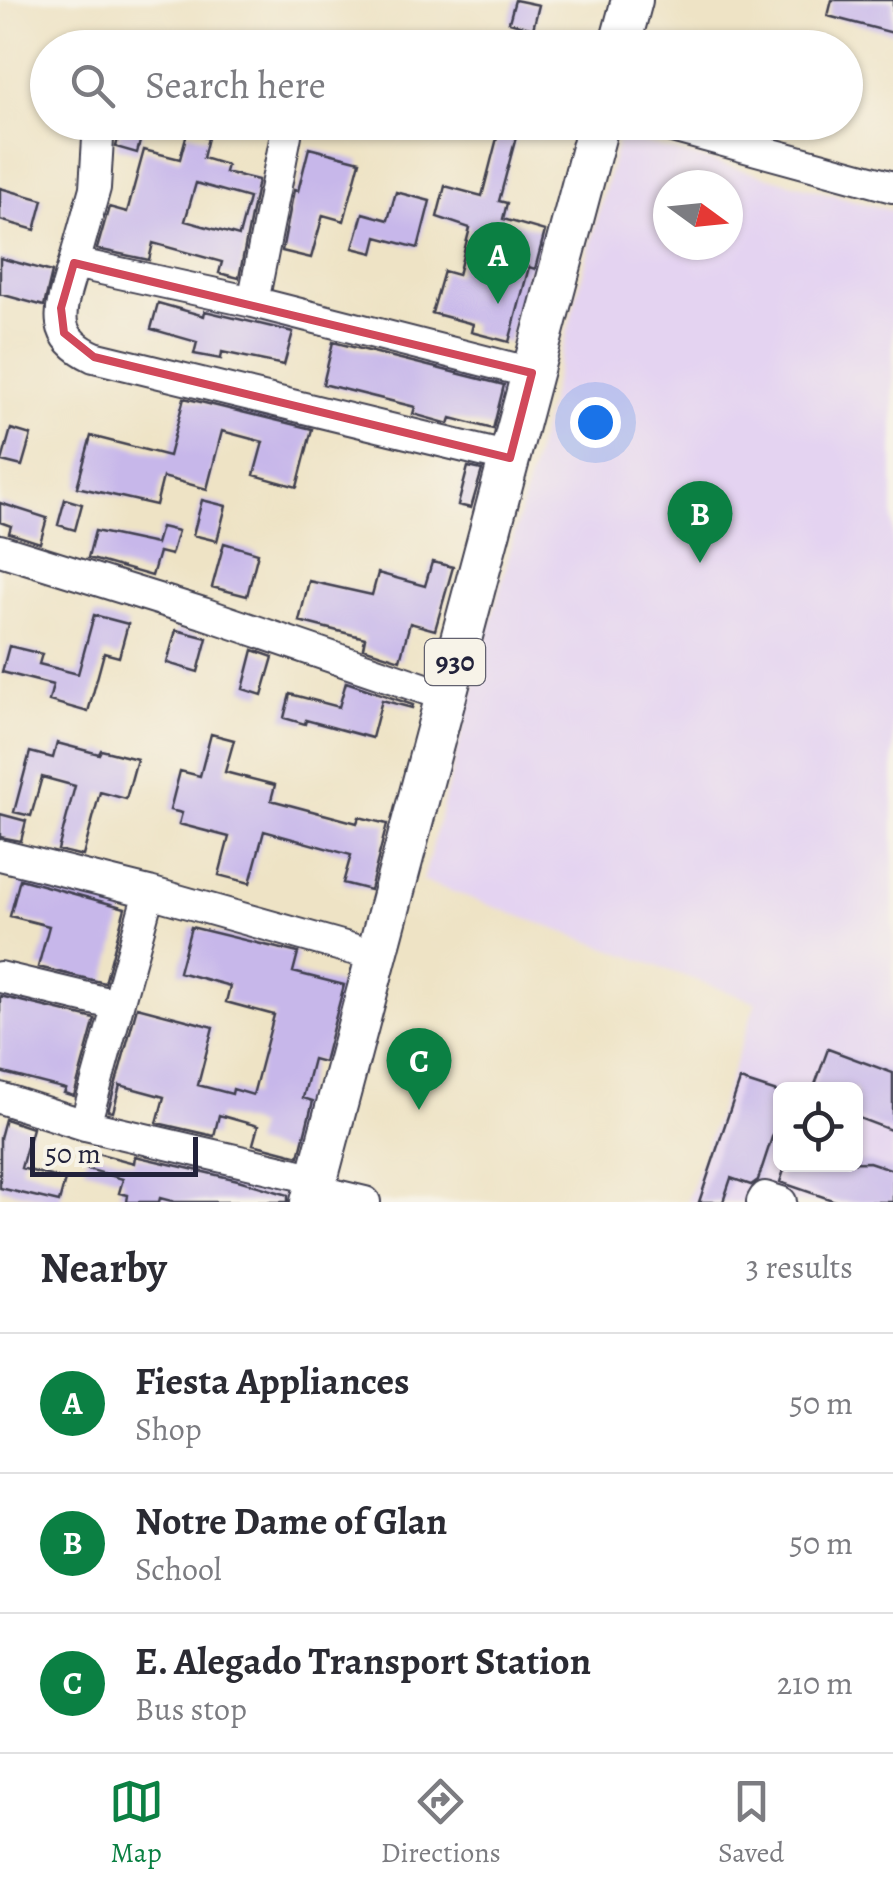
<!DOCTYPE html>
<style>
:root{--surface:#fff;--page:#f2f2f3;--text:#2b2b33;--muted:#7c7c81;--line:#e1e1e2;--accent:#0b8043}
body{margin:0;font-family:Alegreya,serif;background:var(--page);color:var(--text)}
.controls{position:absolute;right:30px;bottom:30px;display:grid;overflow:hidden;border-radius:15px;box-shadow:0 2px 8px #0004}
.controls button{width:90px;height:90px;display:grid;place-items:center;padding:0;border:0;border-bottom:2px solid var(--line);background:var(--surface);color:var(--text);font:50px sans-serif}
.compass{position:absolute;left:653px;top:170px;width:90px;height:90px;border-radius:50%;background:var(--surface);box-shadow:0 2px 8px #0004;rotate:105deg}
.scale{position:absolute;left:30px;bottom:25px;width:168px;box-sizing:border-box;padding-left:10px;border:5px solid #22223b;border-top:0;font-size:28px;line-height:35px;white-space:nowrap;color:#22223b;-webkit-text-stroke:8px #f7f3e8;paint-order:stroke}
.you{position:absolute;left:595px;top:422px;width:35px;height:35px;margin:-25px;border:8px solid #fff;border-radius:50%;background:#1a73e8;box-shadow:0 0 0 15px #1a73e833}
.badge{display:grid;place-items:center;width:65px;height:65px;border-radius:50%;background:var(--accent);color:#fff;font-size:32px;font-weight:700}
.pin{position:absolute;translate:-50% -82px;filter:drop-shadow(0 2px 5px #0008)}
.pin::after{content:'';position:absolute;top:52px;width:35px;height:30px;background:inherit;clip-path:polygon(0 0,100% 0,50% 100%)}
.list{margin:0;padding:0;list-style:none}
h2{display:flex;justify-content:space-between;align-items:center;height:130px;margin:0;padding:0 40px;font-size:42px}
h2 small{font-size:32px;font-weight:400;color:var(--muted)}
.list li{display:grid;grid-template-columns:65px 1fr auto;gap:30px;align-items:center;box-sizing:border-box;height:140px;padding:0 40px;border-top:2px solid var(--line)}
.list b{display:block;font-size:38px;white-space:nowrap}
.list p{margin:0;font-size:32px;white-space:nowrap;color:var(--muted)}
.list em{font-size:32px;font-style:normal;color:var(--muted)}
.icon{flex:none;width:55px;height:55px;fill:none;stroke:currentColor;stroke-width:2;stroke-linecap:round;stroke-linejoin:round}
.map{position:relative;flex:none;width:893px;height:1202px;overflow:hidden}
.search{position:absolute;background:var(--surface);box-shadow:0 2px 8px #0004;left:30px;right:30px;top:30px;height:110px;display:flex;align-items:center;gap:25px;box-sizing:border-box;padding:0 35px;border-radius:55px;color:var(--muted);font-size:38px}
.sheet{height:550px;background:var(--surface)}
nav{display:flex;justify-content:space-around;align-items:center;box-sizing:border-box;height:140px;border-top:2px solid var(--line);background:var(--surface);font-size:28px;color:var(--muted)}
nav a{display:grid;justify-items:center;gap:5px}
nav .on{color:var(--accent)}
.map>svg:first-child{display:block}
</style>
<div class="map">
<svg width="893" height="1202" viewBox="0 0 893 1202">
<rect width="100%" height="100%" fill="#f7f3e8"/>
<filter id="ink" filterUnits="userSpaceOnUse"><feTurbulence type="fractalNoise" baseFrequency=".01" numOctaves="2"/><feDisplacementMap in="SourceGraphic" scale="20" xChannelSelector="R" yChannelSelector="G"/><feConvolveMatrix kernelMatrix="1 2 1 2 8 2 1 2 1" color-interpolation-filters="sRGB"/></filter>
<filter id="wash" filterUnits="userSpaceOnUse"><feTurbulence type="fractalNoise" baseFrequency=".0048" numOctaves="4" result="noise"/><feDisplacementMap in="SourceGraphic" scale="40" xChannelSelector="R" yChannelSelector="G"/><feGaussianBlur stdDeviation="2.25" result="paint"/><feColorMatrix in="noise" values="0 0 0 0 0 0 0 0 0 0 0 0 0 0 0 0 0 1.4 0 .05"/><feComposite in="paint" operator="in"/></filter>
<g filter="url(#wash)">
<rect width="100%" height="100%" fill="#eee3c5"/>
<path fill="#e4d3f1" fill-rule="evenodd" d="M619,136l274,75v991h-206l69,-200 -333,-121zM668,185h60v60h-60zM780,1090h76v74h-76z"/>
<g id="blocks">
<path fill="#c7b7ea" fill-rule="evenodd" d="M515,0l24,5 -6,24 -24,-7z
M832,0h61v33l-65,-17z
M122,122h23l-8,31 -21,-6z
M460,122h60l-21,79 8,2 -4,16 42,12 -10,38 -6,-2 -20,75 -38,-10 2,-8 -41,-11 12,-42 14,4 12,-47 -33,-11 8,-31 37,10 15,-58 -38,-10z
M187,133l21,5 -5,20 24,7 -2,7 33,8 -19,98 -20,-5 3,-11 -69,-19 -4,17 -52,-11 12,-42 18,5 17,-62 36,9zM196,183l53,15 -10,38 -54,-15z
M309,148l51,13 -16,60 -21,-6 -12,43 -29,-7 12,-61 4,1z
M0,188l43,12 -8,30 -35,-10z
M396,192l34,9 -12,47 -41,-11 -4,16 -20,-5 10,-35 25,7z
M0,258l52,14 -8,34 -44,-12z
M158,303l46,13 1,-5 88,21 -9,33 -62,-13 -1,7 -27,-5 3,-12 -46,-13z
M333,342l171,43 -11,44 -42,-11 -2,6 -36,-10 2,-7 -92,-23z
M184,398l128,31 -15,58 -43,-12 9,-33 -41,-11 -15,58 -44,-12 -7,28 -79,-18 14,-51 78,20z
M11,429l20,6 -9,31 -20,-5z
M468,467l14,3 -11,38 -13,-3z
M65,499l17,5 -7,26 -17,-5z
M202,500l24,6 -9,35 -24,-6z
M0,503l47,15 -7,25 -31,-10 2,-7 -11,-4z
M161,527l17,4 -7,24 -12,-3 -7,24 -64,-18 7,-27 61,13z
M224,543l34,10 -11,43 -35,-9z
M432,562l21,5 -18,63 -25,-7 -10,37 -37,-12 2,-10 -66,-17 10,-40 63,14 6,-22 47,13z
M94,615l34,9 -9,33 -15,-4 -16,59 -39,-11 4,-16 -51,-13 7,-26 33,8 -3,10 39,10z
M176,630l31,8 -9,34 -31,-9z
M253,650l20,7 -11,38 -19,-6z
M346,682l67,23 -1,3 -30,-8 -10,38 -66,-18 -1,4 -21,-6 6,-24 49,13z
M211,734l23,6 -9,32 50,13 -4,15 86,23 2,-6 28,7 -17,66 -27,-7 8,-28 -87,-24 -14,52 -31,-8 10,-38 -50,-13 3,-11 -12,-3 10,-39 20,5z
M57,743l42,11 2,-4 36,9 -11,40 -26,-7 -17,64 -25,-6 17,-64 -33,-9 -11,39 -17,-4 16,-60 23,6z
M0,814l26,7 -5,20 -21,-4z
M20,879l105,29 -20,75 -67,-16 11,-41 -39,-10z
M191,927l107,26 -5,19 51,13 -20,77 -11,-3 -10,39 10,3 -14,55 -46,-12 5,-18 -39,-11 -5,21 -57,-13 7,-26 -44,-12 -7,27 -5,-1 29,-104 76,20 -15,58 34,9 1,-5 20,6 21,-80 -48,-13 4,-16 -51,-14z
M0,996l95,23 -21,77 -10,-3 2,-4 -66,-17z
M828,1049l65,24v58l-37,-14v-27h-43z
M740,1080l40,13v20l-22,67 -7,5 -20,-7 -8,24h-24z
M5,1119l27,9 -11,40 44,12 -6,22 -59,-14v-50z
M89,1151l45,12 1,-7 103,24 50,15v7h-113l-15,-4 -1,4h-32l1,-7 -9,-2 4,-14 -39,-11z
M869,1162l24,8v32h-55l-58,-20 6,-18z"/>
</g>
</g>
<g filter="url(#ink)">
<use href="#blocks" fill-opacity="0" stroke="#413f50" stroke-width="2.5"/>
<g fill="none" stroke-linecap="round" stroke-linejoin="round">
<g stroke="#413f50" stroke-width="34">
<path id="minor" d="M99,122l-4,66 -21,75 179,39 279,71
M654,122l239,65
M74,263c-12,43 -28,72 20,94l416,101
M253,302l33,-167
M0,550l203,63 243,83
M0,855l149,37 228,64
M0,977l117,28
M0,1098l85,27 232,54
M85,1125l64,-233
M315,1190l50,12
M762,1202l3,-5 16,5"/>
</g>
<g stroke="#413f50" stroke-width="44">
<path id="major" d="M619,48l13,-48
M311,1202l288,-1080"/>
</g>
<use href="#minor" stroke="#fff" stroke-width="30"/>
<use href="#major" stroke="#fff" stroke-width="40"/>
</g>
</g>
<path fill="none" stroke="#d1495b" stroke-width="8" stroke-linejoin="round" d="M74,263l458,110 -22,85 -416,-101 -30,-24 -3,-25z"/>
<g text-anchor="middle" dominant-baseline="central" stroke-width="8" stroke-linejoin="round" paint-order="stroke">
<rect fill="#f7f3e8" stroke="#62616f" stroke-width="2.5" x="425" y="639" width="60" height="46" rx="8"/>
<g font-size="28" font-weight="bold" fill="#22223b">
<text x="455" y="662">930</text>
</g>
</g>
</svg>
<div class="controls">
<button><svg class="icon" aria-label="locate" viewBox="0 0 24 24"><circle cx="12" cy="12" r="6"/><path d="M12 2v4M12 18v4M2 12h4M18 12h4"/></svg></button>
</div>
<svg class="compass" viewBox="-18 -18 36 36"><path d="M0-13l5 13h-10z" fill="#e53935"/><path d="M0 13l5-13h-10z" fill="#7c7c81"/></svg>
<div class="scale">50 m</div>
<div class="you"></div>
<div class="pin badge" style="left:498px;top:304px">A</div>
<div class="pin badge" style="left:700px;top:563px">B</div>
<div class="pin badge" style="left:419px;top:1110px">C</div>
<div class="search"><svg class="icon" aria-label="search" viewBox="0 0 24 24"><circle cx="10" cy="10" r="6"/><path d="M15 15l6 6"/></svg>Search here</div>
</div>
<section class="sheet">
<h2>Nearby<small>3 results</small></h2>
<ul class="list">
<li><span class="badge">A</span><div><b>Fiesta Appliances</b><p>Shop</p></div><em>50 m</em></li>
<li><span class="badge">B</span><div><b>Notre Dame of Glan</b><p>School</p></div><em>50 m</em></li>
<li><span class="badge">C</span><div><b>E. Alegado Transport Station</b><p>Bus stop</p></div><em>210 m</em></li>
</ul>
</section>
<nav>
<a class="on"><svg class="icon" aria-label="map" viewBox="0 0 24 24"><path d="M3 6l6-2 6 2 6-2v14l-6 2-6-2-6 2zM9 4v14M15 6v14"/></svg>Map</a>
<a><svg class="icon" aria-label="directions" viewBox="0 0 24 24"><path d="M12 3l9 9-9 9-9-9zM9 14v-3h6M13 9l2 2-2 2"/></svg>Directions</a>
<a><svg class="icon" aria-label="saved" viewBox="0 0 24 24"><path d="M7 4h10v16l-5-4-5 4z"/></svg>Saved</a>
</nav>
